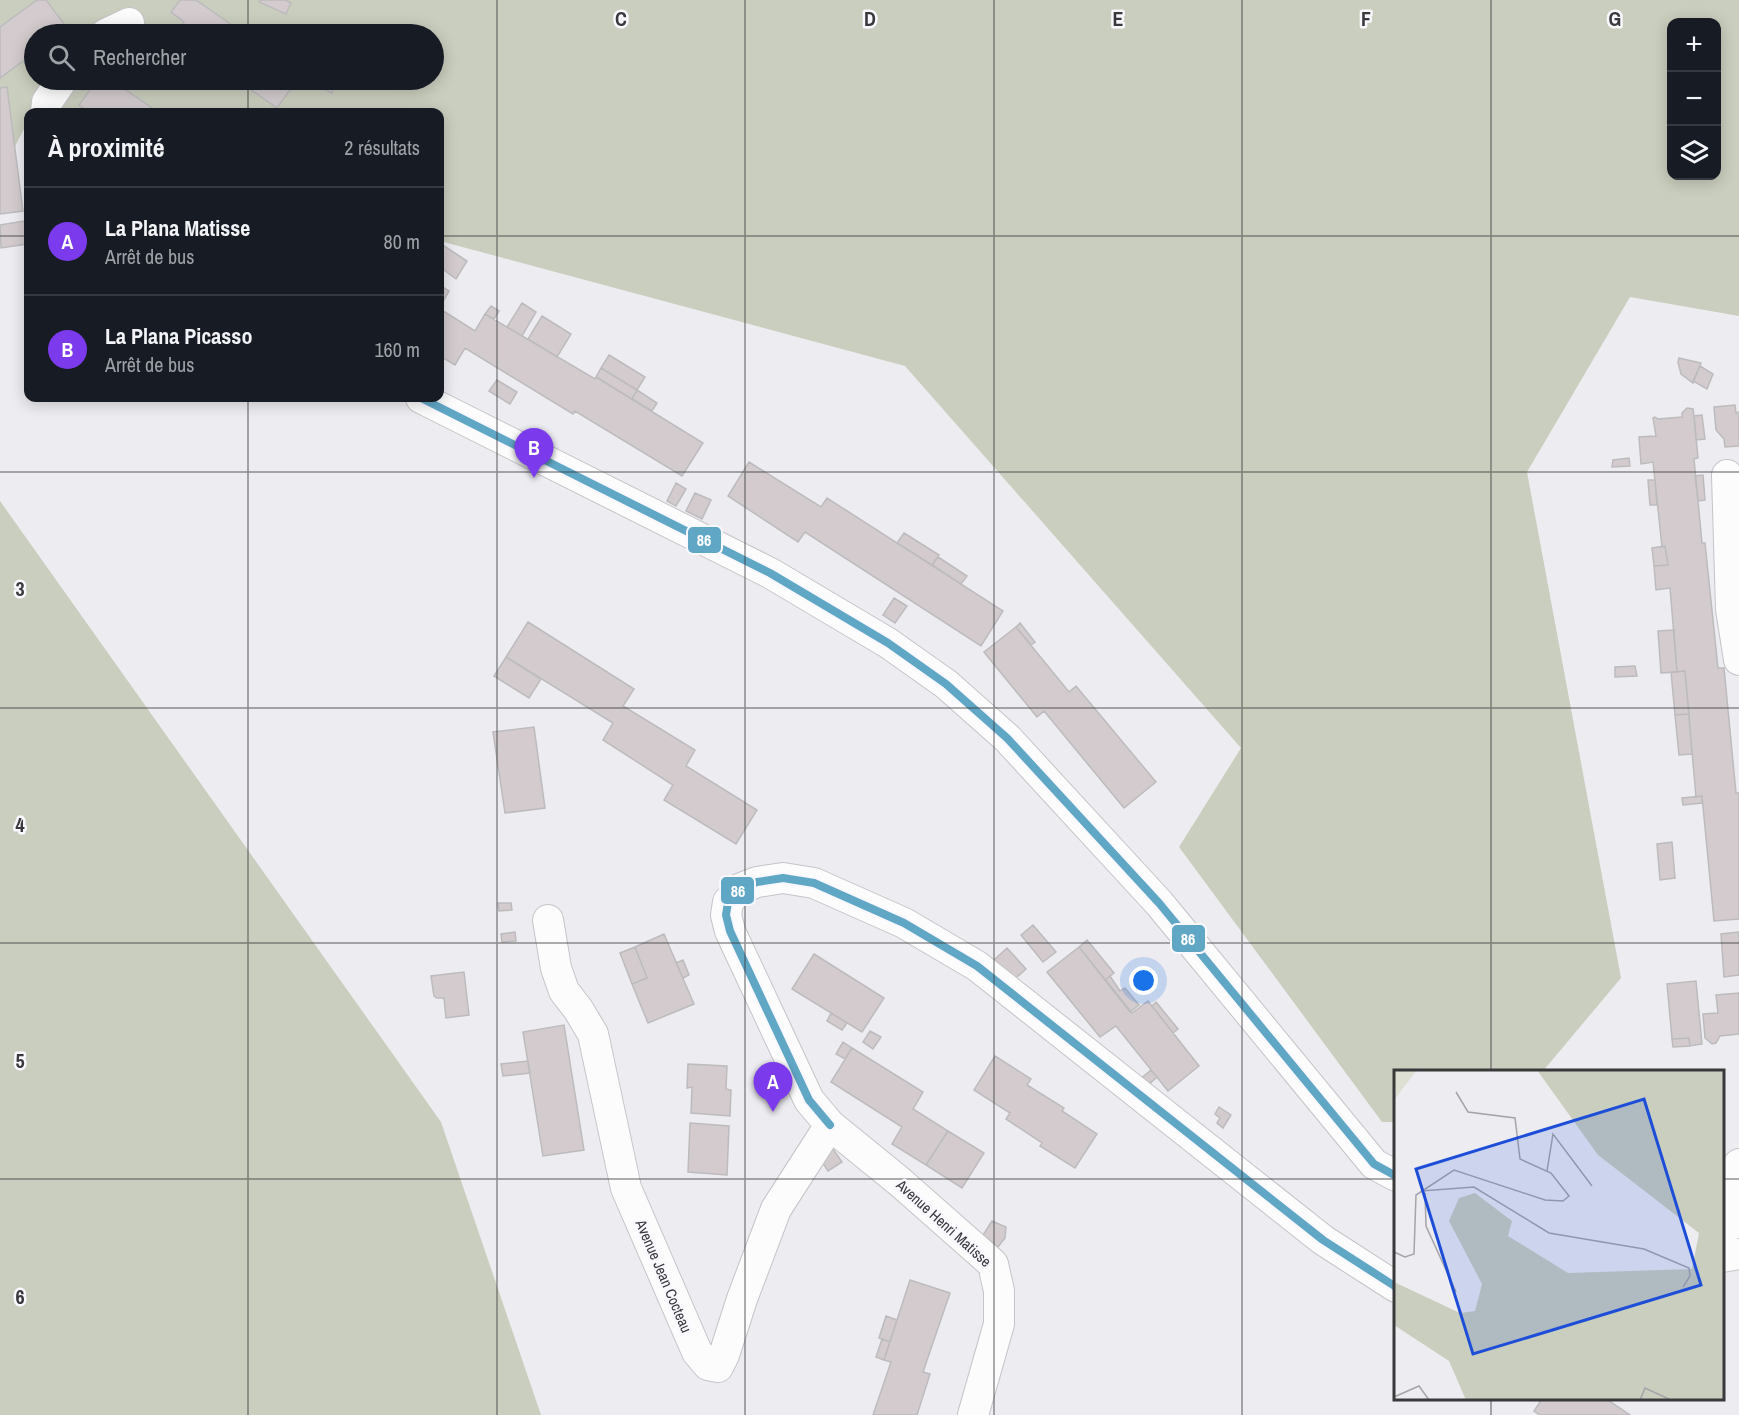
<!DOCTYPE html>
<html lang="fr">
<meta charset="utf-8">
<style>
:root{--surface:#171b24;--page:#20242c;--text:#f1f3f6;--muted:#9ea1a6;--line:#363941;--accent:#7c3aed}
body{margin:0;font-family:"Archivo Narrow",sans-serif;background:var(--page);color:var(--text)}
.controls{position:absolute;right:18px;top:18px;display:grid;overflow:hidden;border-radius:12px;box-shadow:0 3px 15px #0003}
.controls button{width:54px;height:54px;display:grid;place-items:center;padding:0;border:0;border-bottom:2px solid var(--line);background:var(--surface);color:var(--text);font:30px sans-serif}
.you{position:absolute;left:1144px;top:981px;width:21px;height:21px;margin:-15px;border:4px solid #fff;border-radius:50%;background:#1a73e8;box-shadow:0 0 0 9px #1a73e833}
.badge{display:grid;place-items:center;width:39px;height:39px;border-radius:50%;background:var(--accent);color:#fff;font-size:20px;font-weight:700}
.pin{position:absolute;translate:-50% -50px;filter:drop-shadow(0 2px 3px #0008)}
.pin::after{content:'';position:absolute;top:32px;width:21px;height:18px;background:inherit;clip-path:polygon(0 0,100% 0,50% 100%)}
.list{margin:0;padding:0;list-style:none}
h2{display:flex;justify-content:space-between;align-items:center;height:78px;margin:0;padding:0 24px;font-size:26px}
h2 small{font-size:20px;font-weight:400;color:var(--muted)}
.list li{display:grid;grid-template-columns:39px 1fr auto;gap:18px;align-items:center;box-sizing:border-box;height:108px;padding:0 24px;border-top:2px solid var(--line)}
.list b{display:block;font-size:22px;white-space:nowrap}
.list p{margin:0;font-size:20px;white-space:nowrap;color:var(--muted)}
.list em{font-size:20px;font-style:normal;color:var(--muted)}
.icon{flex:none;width:33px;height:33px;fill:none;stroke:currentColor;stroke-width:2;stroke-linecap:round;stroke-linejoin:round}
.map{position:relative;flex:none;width:1739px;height:1415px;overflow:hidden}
.search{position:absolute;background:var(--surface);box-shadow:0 3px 15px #0003;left:24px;top:24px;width:420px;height:66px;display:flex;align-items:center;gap:15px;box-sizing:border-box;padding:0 21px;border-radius:33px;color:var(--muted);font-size:22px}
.panel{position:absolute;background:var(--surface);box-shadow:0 3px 15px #0003;left:24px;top:108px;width:420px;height:294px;border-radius:12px}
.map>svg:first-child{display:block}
</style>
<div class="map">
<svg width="1739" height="1415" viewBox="0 0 1739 1415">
<rect width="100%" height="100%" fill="#edecf1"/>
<path fill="#cacebe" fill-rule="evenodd" d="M0,0h1739v316l-109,-19 -103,175 94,506 -78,93 -147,1 -1,50h-13l-203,-275 62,-99 -336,-382 -465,-125v-129h-412v18l-4,-1 -24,46zM1672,22h44v154h-44zM34,34h400v46h-400z
M0,501l441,621 100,293h-541z"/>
<path fill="#d3cbcd" stroke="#bdbbbd" stroke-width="1.5" d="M37,0h9l22,29 -8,5h-26v19l-34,25v-51z
M180,0h16l49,34h-69l8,-12 -13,-10z
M260,0h25l6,3 -5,11 -27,-12z
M81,80h16l-5,5 -4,-2 -5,7 -6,-5z
M97,80h14l47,32h-69l-10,-7z
M237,80h60l-20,28z
M307,80h27l-2,13z
M7,87l16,124 -23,3v-126z
M24,221l3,23 -26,4 -1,-23z
M441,244l26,17 -11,18 -16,-12z
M440,285l9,6 -9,16z
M522,303l14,9 -14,24 -15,-9z
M491,306l8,5 -5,8 -9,-5z
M440,309l35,22 10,-17 110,65 1,-2 107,66 -21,33 -107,-65 -2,3 -108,-66 -10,17 -15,-9z
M542,316l29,18 -14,23 -29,-18z
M609,355l36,22 -8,13 -36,-22z
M1679,358l22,5 -8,20 -12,-9 -3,-12z
M1700,366l13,8 -6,15 -14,-8z
M601,368l36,22 -5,9 -36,-22z
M497,380l20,12 -7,12 -21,-13z
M637,390l20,13 -5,8 -20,-12z
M1735,405l1,8 3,-1v34l-14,1 -1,-8 -8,-9 -2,-23z
M1687,408l6,1 1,7 4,42 -4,1 8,84h3l13,125h6l12,125h3v126l-25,2 -12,-125 -6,1 -11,-126 -8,1 -7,-84 -14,2 -2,-24 14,-1 -3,-19 -3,1 -9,-85 -12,2 -2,-27 17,-1 -3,-18 2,-1 3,2 24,-2v-4z
M1702,415l3,24 -9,1 -2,-24z
M1629,458l1,8 -18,1 1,-7z
M749,462l72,45 6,-9 176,113 -22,35 -176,-114 -7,10 -70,-46z
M1703,475l2,25 -7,1 -3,-25z
M1648,480h7l2,25h-7z
M676,483l10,6 -10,17 -9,-5z
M695,493l16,7 -9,19 -16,-8z
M904,533l35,22 -7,10 -35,-22z
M1665,546l3,19 -14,1 -2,-18z
M938,557l29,19 -6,8 -29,-19z
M894,598l13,8 -12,17 -12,-8z
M528,622l106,67 -11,17 72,44 -9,16 71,44 -21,34 -72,-44 9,-15 -70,-45 10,-17 -107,-66z
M1020,623l15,19 -4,3 -15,-18z
M1016,627l53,65 7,-6 80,96 -32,26 -80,-97 -7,6 -53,-65z
M1674,630l3,42 -16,1 -3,-42z
M506,657l35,22 -12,19 -35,-22z
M1635,666l2,10 -22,1v-10z
M1685,671l4,43 -14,1 -4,-43z
M1689,714l3,40 -13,1 -4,-40z
M534,727l11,81 -40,5 -12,-81z
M1702,796v7l-19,2 -1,-7z
M1672,842l3,36 -15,2 -3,-36z
M498,903h13l1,7 -13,1z
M1033,925l23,27 -13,10 -22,-27z
M515,932l1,9 -14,1 -1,-8z
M1739,932v43l-15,2 -3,-43z
M664,934l30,70 -46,19 -16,-39 15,-6 -12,-31z
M1087,940l27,33 -9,7 -26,-33z
M635,947l12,31 -15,6 -12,-31z
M1079,947l53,66 16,-12 51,65 -31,25 -52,-65 -16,11 -53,-65z
M1007,948l19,21 -11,10 -21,-19z
M814,954l70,44 -22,34 -70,-43z
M683,960l6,15 -6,3 -7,-15z
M464,972l5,43 -23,3 -2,-20h-7l-3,-2 -3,-20z
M1110,976l10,15 5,-3 14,17 -9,7 -25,-32z
M1696,981l6,63 -12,2 -1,-8 -17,1 -5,-55z
M1739,993v41l-19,2 -4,7 -4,1 -7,-6 -2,-24 15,-1 -2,-18z
M1156,1002l22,27 -5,4 -21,-27z
M831,1013l16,10 -5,7 -15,-9z
M564,1025l20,125 -41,6 -20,-124z
M870,1031l11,6 -8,12 -10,-7z
M1689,1038l1,8 -17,1 -1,-8z
M843,1042l9,6 -7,11 -9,-5z
M852,1048l71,44 -10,17 35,22 -22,34 -34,-21 10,-17 -71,-45z
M995,1056l36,23 -4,6 37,23 -2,3 35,23 -22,34 -35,-22 2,-3 -36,-24 4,-6 -36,-23z
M528,1061l2,12 -27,3 -2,-12z
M688,1064l39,2 -1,23 5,1 -1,26 -39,-3 1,-26 -5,1z
M1151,1070l6,7 -11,10 -8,-6z
M1219,1107l12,8 -8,13 -6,-5 3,-5 -5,-4z
M690,1123l39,3 -2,49 -39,-3z
M948,1131l36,22 -22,35 -36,-23z
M831,1146l11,16 -14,9 -10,-15z
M992,1221l14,6 -1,11 -7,9 -15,-12z
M910,1280l40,13 -27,79 7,2 -13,41h-44l18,-53 -7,-2z
M886,1316l11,4 -7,22 -11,-4z
M882,1339l8,3 -6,18 -8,-3z
M1536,1398h69l25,17h-90l-6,-4 6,-9z"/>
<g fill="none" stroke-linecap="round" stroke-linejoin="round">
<g stroke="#c5c4c8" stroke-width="32">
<path id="street" d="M106,34l23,-11
M46,112l1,-10 15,-22
M421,398l349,175 118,70 58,41 61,54 152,165 215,261 22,12
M1727,475l4,134 8,51
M548,920l8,48 8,23 14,18 15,25 33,154 71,164 11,13 10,2 6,-12 18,-56 34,-90 54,-84
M1728,1227l11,-63
M1722,1257l17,-3
M973,1415l26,-91v-33l-6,-27 -93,-82 -70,-57 -21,-25 -79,-169 -4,-16 2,-13 11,-13 18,-7 26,-4 31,5 90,40 73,43 346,274 73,47"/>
</g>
<use href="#street" stroke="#fcfcfd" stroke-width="30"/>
<g stroke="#f9f8fe" stroke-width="12">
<path id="bus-1" d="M421,398l349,175 118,70 58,41 61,54 152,165 215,261 22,12
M830,1125l-21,-25 -79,-169 -4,-16 2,-13 11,-13 18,-7 26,-4 31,5 90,40 73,43 346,274 73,47"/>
</g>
<use href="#bus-1" stroke="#60a6c5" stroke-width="8"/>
</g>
<path fill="none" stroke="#39383b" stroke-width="1.5" stroke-opacity="0.55" d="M248,0v34M497,0v1415M745,0v1415M994,0v1415M1242,0v1415M1491,0v1072M248,80v32M0,236h28M440,236h1299M248,398v1017M0,472h1739M0,708h1739M0,943h1739M0,1179h1396M1722,1179h17M1491,1398v17"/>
<g text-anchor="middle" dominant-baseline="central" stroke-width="5" stroke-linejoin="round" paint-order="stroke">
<g font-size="15" fill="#39383b" stroke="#f9f8fe">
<text transform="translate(944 1223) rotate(42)">Avenue Henri Matisse</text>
<text transform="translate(664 1276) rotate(67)">Avenue Jean Cocteau</text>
</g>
</g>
<g transform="translate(1394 1070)">
<rect width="330" height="330" fill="#edecf1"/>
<path d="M0,0h23l-23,30z" fill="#dde0d2"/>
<path d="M143,0h187v330h-258l-17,-39 -55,-36v-43l66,31 15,-2 7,-27 -33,-63 10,-23 16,-5 37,28 -4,15 60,37 124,-4 7,-36 -101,-78z" fill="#cacebe"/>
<path fill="none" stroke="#a5a4a8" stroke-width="1.5" d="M153,101l6,-37 39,52M27,121l53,-4 75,46 95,16 45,19 1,8 -7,11M31,123l1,33 30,66M0,182l11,5 9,-3 2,-59 38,-25 91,30 18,1 6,-5 -18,-23 -31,-14 -5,-41 -47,-6 -12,-20M0,327l25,-11 10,14M246,330l5,-12 26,12"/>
<path fill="#1d4ed8" fill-opacity="0.15" stroke="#1d4ed8" stroke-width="3" d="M250,29l57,186 -228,69 -57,-185z"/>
<rect width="330" height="330" fill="none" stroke="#39383b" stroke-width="3"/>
</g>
<g font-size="20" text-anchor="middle" font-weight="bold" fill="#39383b" stroke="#f9f8fe" stroke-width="5" stroke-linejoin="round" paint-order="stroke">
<text x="621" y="26">C</text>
<text x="870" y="26">D</text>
<text x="1118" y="26">E</text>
<text x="1366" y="26">F</text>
<text x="1615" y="26">G</text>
<text x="20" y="596">3</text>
<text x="20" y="832">4</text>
<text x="20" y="1068">5</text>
<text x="20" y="1304">6</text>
</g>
<g stroke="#f9f8fe" stroke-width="2">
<rect x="687" y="526" width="35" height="28" rx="6" fill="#60a6c5"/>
<rect x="720" y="876" width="35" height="29" rx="6" fill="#60a6c5"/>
<rect x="1171" y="924" width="35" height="29" rx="6" fill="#60a6c5"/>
</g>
<g font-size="16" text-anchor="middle" font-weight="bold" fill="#fff">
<text x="704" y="546">86</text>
<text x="738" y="897">86</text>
<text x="1188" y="945">86</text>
</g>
</svg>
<div class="controls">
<button>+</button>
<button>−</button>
<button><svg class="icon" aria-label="layers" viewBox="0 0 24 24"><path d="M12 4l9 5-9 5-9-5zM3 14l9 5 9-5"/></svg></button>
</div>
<div class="you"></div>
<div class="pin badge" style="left:773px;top:1112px">A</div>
<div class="pin badge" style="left:534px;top:478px">B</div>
<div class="search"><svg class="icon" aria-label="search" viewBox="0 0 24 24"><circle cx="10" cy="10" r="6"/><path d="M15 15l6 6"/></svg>Rechercher</div>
<section class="panel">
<h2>À proximité<small>2 résultats</small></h2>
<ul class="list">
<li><span class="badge">A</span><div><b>La Plana Matisse</b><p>Arrêt de bus</p></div><em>80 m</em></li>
<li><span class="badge">B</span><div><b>La Plana Picasso</b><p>Arrêt de bus</p></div><em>160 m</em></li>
</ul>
</section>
</div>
